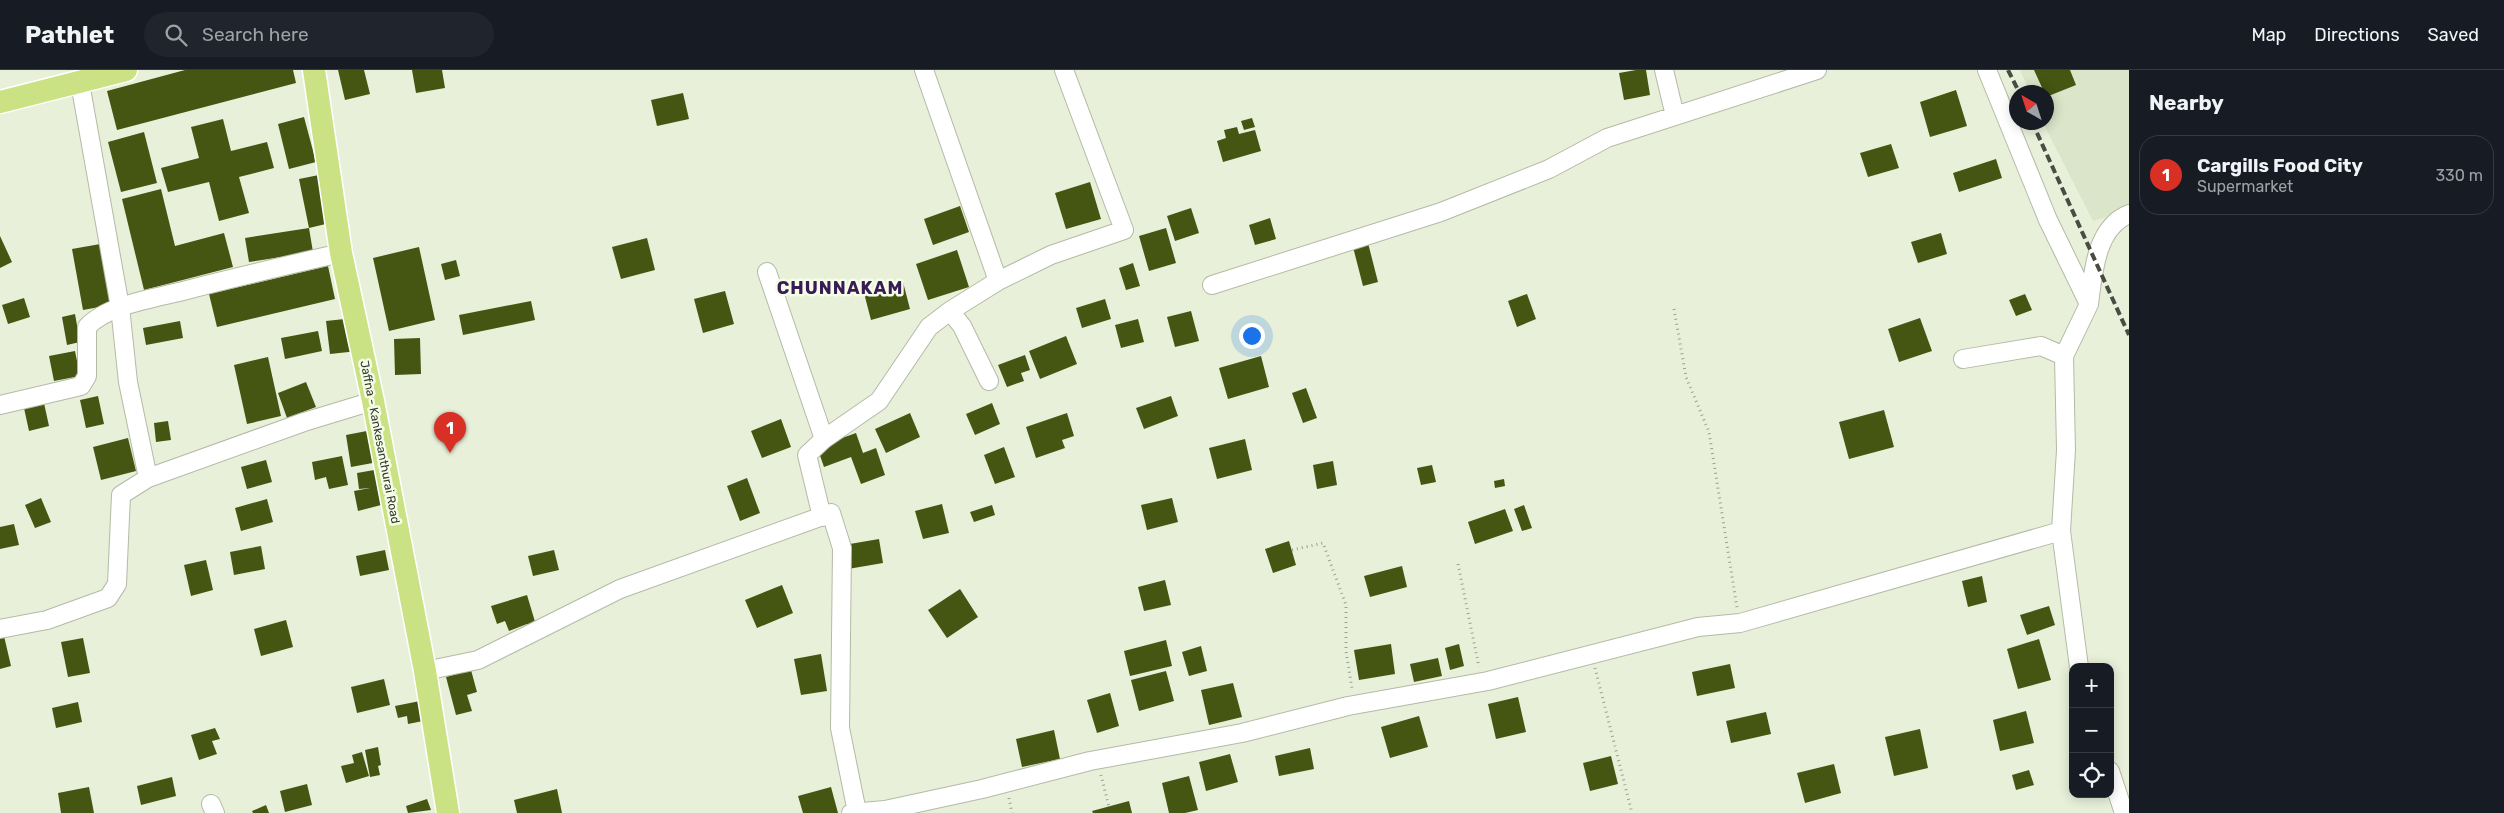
<!DOCTYPE html>
<meta charset="utf-8">
<style>
:root{--surface:#171b24;--page:#20242c;--text:#f1f3f6;--muted:#9ea1a6;--line:#363941;--accent:#d93025}
body{margin:0;font-family:Rubik,sans-serif;background:var(--page);color:var(--text)}
.controls{position:absolute;right:15px;bottom:15px;display:grid;overflow:hidden;border-radius:10px;box-shadow:0 2px 12px #0003}
.controls button{width:45px;height:45px;display:grid;place-items:center;padding:0;border:0;border-bottom:1px solid var(--line);background:var(--surface);color:var(--text);font:25px sans-serif}
.compass{position:absolute;left:2009px;top:15px;width:45px;height:45px;border-radius:50%;background:var(--surface);box-shadow:0 2px 12px #0003;rotate:321deg}
.you{position:absolute;left:1251px;top:265px;width:18px;height:18px;margin:-12px;border:4px solid #fff;border-radius:50%;background:#1a73e8;box-shadow:0 0 0 8px #1a73e833}
.badge{display:grid;place-items:center;width:32px;height:32px;border-radius:50%;background:var(--accent);color:#fff;font-size:16px;font-weight:700}
.pin{position:absolute;translate:-50% -41px;filter:drop-shadow(0 1px 2px #0008)}
.pin::after{content:'';position:absolute;top:26px;width:18px;height:15px;background:inherit;clip-path:polygon(0 0,100% 0,50% 100%)}
.list{margin:0;padding:0;list-style:none}
h2{display:flex;justify-content:space-between;align-items:center;height:65px;margin:0;padding:0 20px;font-size:21px}
h2 small{font-size:16px;font-weight:400;color:var(--muted)}
.list li{display:grid;grid-template-columns:32px 1fr auto;gap:15px;align-items:center;box-sizing:border-box;height:80px;margin:0 10px 10px;padding:0 10px;border:1px solid var(--line);border-radius:20px}
.list b{display:block;font-size:19px;white-space:nowrap}
.list p{margin:0;font-size:16px;white-space:nowrap;color:var(--muted)}
.list em{font-size:16px;font-style:normal;color:var(--muted)}
.icon{flex:none;width:28px;height:28px;fill:none;stroke:currentColor;stroke-width:2;stroke-linecap:round;stroke-linejoin:round}
.map{position:relative;flex:none;width:2129px;height:743px;overflow:hidden}
header{display:flex;align-items:center;gap:30px;box-sizing:border-box;height:70px;padding:0 25px;background:var(--surface);border-bottom:1px solid var(--line)}
header strong{font-size:24px}
nav{display:flex;gap:28px;margin-inline-start:auto;font-size:18px}
.search{width:350px;height:45px;background:var(--page);display:flex;align-items:center;gap:12px;box-sizing:border-box;padding:0 18px;border-radius:28px;color:var(--muted);font-size:19px}
main{display:flex}
aside{flex:1;background:var(--surface)}
.map>svg:first-child{display:block}
</style>
<header>
<strong>Pathlet</strong>
<div class="search"><svg class="icon" aria-label="search" viewBox="0 0 24 24"><circle cx="10" cy="10" r="6"/><path d="M15 15l6 6"/></svg>Search here</div>
<nav><a>Map</a><a>Directions</a><a>Saved</a></nav>
</header>
<main>
<div class="map">
<svg width="2129" height="743" viewBox="0 0 2129 743">
<rect width="100%" height="100%" fill="#e8f0da"/>
<path fill="#dbe5c9" d="M2020,0h109v140l-36,11 -50,-98 3,-1v-30h-16z"/>
<path fill="#445611" d="M185,0h108l3,13 -179,47 -10,-39z
M338,0h26l6,24 -25,6z
M412,0h30l3,18 -29,5z
M1636,0h10l4,25 -26,5 -5,-27z
M2034,0h36l6,15 -30,12v-5h-2z
M1956,20l11,36 -37,11 -10,-35z
M683,23l6,26 -32,7 -6,-26z
M304,47l12,45 -27,7 -11,-45z
M1252,48l3,9 -11,3 -3,-9z
M223,49l8,32 36,-9 7,26 -35,9 10,36 -30,8 -10,-39 -41,10 -7,-24 38,-10 -8,-31z
M1237,57l2,7 16,-4 6,21 -38,11 -6,-21 9,-3 -2,-8z
M144,62l13,51 -36,9 -13,-50z
M1891,74l8,24 -31,9 -8,-24z
M1996,89l6,19 -43,14 -6,-19z
M324,104l10,48 -25,6 4,24 -64,10 -4,-24 64,-10 -10,-49z
M1090,112l11,37 -35,10 -11,-36z
M161,119l14,57 49,-13 9,34 -89,23 -22,-91z
M960,136l9,26 -36,13 -9,-26z
M1191,138l8,25 -24,8 -8,-25z
M1270,148l6,21 -21,6 -6,-20z
M1166,158l10,35 -27,8 -10,-35z
M1941,163l6,21 -29,9 -7,-21z
M0,166l12,26 -12,6z
M647,168l8,32 -34,9 -9,-32z
M106,173l10,61 -33,6 -11,-61z
M1368,173l10,39 -15,4 -10,-39z
M419,177l16,73 -46,11 -16,-73z
M957,180l12,37 -41,13 -12,-36z
M456,190l4,16 -15,4 -4,-16z
M1133,193l7,23 -14,4 -7,-22z
M328,196l7,33 -118,28 -8,-33z
M903,212l7,27 -39,11 -7,-27z
M725,221l9,33 -31,9 -9,-34z
M1527,224l9,25 -19,8 -9,-26z
M2025,224l7,16 -16,6 -7,-16z
M24,228l6,19 -22,7 -6,-19z
M1105,229l6,20 -29,9 -6,-20z
M531,231l4,19 -72,15 -4,-20z
M1191,241l8,30 -24,6 -8,-30z
M75,244l5,28 -13,3 -5,-28z
M354,248l4,33 -28,3 -4,-33z
M1920,248l12,33 -33,11 -11,-33z
M1138,249l6,23 -23,6 -6,-23z
M180,251l3,17 -37,7 -3,-17z
M318,261l4,20 -37,8 -4,-21z
M1066,266l11,28 -37,15 -11,-28z
M420,268l1,36 -26,1 -1,-36z
M75,281l5,25 -26,5 -5,-25z
M1025,285l5,15 -9,3 3,8 -17,6 -9,-22z
M1261,286l8,31 -41,12 -9,-31z
M268,287l13,59 -34,8 -13,-59z
M306,312l10,25 -29,11 -9,-25z
M1306,318l11,30 -14,5 -11,-30z
M98,326l6,28 -18,4 -6,-28z
M1171,326l7,20 -34,13 -8,-21z
M44,333l5,23 -20,5 -5,-23z
M992,333l8,21 -25,11 -9,-21z
M1884,340l10,37 -45,12 -10,-37z
M910,343l10,24 -34,16 -11,-24z
M1067,343l7,23 -12,4 3,8 -29,10 -10,-31z
M781,349l10,28 -29,11 -11,-27z
M168,351l3,19 -15,2 -2,-19z
M372,360l6,32 -27,5 -5,-32z
M856,363l7,20 13,-5 9,27 -24,9 -10,-27 -27,10 -7,-20z
M128,368l8,33 -35,9 -8,-33z
M1245,369l7,31 -35,9 -8,-31z
M1004,377l11,30 -20,7 -11,-29z
M342,386l6,29 -19,4 -3,-12 -11,3 -3,-18z
M266,390l6,22 -25,7 -6,-22z
M1333,391l4,24 -20,4 -4,-24z
M1432,395l4,17 -15,3 -4,-17z
M380,399l5,35 -27,7 -4,-20 16,-3 -11,1 -2,-16z
M747,408l13,35 -20,8 -13,-35z
M1504,409l1,7 -10,2 -1,-7z
M41,428l10,24 -16,6 -10,-23z
M1172,428l6,24 -31,8 -6,-25z
M267,429l6,23 -32,9 -6,-23z
M942,434l7,29 -26,6 -8,-28z
M992,435l3,10 -21,7 -4,-10z
M1524,435l8,23 -10,3 -8,-22z
M1505,439l8,22 -38,13 -7,-22z
M14,454l5,21 -19,4v-22z
M879,469l4,24 -35,6 -4,-24z
M1289,471l7,24 -23,8 -8,-24z
M261,476l4,23 -31,6 -4,-23z
M385,480l4,20 -29,6 -4,-20z
M554,480l5,20 -26,6 -5,-20z
M206,490l7,30 -22,6 -7,-31z
M1402,496l5,21 -37,10 -6,-21z
M1982,506l5,26 -19,5 -6,-26z
M1165,510l6,25 -27,6 -6,-24z
M782,515l11,28 -36,15 -12,-28z
M960,519l18,28 -31,21 -19,-28z
M527,525l9,30 -7,2 -2,-3 -18,7 -4,-10 -8,3 -6,-18z
M2049,536l6,19 -28,10 -7,-20z
M286,550l7,27 -32,9 -7,-27z
M0,566h4l7,30 -11,3z
M83,568l7,35 -22,4 -7,-35z
M2039,569l12,41 -33,9 -11,-40z
M1166,570l6,26 -42,10 -6,-25z
M1391,574l4,30 -36,6 -5,-30z
M1459,574l5,22 -14,4 -5,-22z
M1201,576l6,25 -18,5 -7,-24z
M821,584l6,37 -26,4 -7,-36z
M1438,588l4,18 -28,6 -4,-18z
M1730,594l5,24 -38,8 -5,-24z
M471,600l6,22 -10,3 5,16 -16,4 -10,-38z
M1166,601l8,30 -35,10 -8,-31z
M384,609l6,26 -33,8 -6,-26z
M1233,613l9,34 -33,8 -8,-35z
M1110,623l9,33 -22,7 -10,-33z
M1518,627l8,35 -30,7 -8,-35z
M420,631l3,20 -15,3 -1,-8 -9,2 -3,-12z
M78,632l4,20 -26,6 -4,-20z
M2026,641l8,32 -34,8 -7,-31z
M1766,642l5,22 -40,9 -5,-22z
M1419,646l9,31 -38,11 -9,-31z
M215,658l5,11 -8,2 5,13 -18,6 -8,-25z
M1920,659l8,39 -34,8 -9,-39z
M1054,660l6,29 -38,8 -6,-28z
M378,677l3,18 -3,1 2,9 -10,2 -5,-27z
M1310,678l4,21 -35,7 -4,-20z
M362,682l7,24 -23,7 -5,-17 13,-3 -2,-8z
M1230,684l8,28 -32,9 -7,-29z
M1611,686l7,28 -28,7 -7,-28z
M1834,694l7,29 -36,10 -8,-30z
M2029,700l5,15 -18,5 -4,-15z
M1189,706l9,34 -13,3h-16l-7,-30z
M172,707l4,19 -35,9 -4,-19z
M307,714l5,21 -27,7 -5,-21z
M89,717l5,26h-33l-3,-20z
M831,717l7,26h-35l-5,-17z
M557,719l5,24h-45l-3,-13z
M427,729l4,11 -23,3 -2,-7z
M1129,731l3,12h-39l-1,-2z
M266,735l3,8h-16l-1,-2z"/>
<g fill="none" stroke-linecap="round" stroke-linejoin="round">
<g stroke="#b3baa6" stroke-width="20">
<path id="minor" d="M924,0l74,211
M1664,0l11,46
M1987,0l61,150 41,84 -25,52
M80,13l40,224 8,75 20,96 156,-56 69,-21
M767,202l57,167
M1212,215l229,-73 108,-43 58,-31 210,-68
M2089,234c4,-31 7,-77 40,-90
M950,241l12,15 27,55
M0,335l81,-19 6,-10v-49c20,-22 68,-29 96,-36 53,-14 105,-26 158,-38
M822,447l-15,-62 17,-16 55,-38 50,-74 21,-16 48,-30 53,-26 73,-25 -60,-160
M2061,461l18,136
M0,559l47,-9 61,-22 9,-14 4,-89 27,-17
M425,601l53,-11 142,-71 211,-76 11,35 -2,180 17,84
M2110,701l14,42
M211,734l4,9
M851,743l34,-3 97,-21 108,-28 152,-28 106,-27 140,-25 210,-54 42,-4 321,-92 5,-81 -2,-94 -23,-10 -78,13"/>
</g>
<g stroke="#fff" stroke-width="25">
<path id="major" d="M314,0l27,183 32,148 52,270 23,142
M0,32l126,-32"/>
</g>
<path stroke="#9ba191" stroke-width="3" stroke-dasharray="1 4" stroke-linecap="butt" d="M1674,239l12,68 23,55 28,176
M1292,480l31,-7 23,62v46l6,38
M1458,494l21,103
M1595,598l37,145
M1101,705l8,32
M1009,728l3,15"/>
<use href="#minor" stroke="#fff" stroke-width="18"/>
<use href="#major" stroke="#cbe284" stroke-width="22"/>
<path stroke="#484c42" stroke-width="4" stroke-dasharray="8 4" stroke-linecap="butt" d="M2008,0l11,22
M2032,52l97,213"/>
</g>
<g text-anchor="middle" dominant-baseline="central" stroke-width="5" stroke-linejoin="round" paint-order="stroke">
<g font-size="12" fill="#363931" stroke="#f5fde7">
<text transform="translate(380 372) rotate(79)">Jaffna - Kankesanthurai Road</text>
</g>
<g font-size="18" font-weight="bold" letter-spacing="1" fill="#371c55" stroke="#f5fde7">
<text x="840" y="218">CHUNNAKAM</text>
</g>
</g>
</svg>
<div class="controls">
<button>+</button>
<button>−</button>
<button><svg class="icon" aria-label="locate" viewBox="0 0 24 24"><circle cx="12" cy="12" r="6"/><path d="M12 2v4M12 18v4M2 12h4M18 12h4"/></svg></button>
</div>
<svg class="compass" viewBox="-18 -18 36 36"><path d="M0-13l5 13h-10z" fill="#e53935"/><path d="M0 13l5-13h-10z" fill="#9ea1a6"/></svg>
<div class="you"></div>
<div class="pin badge" style="left:450px;top:383px">1</div>
</div>
<aside>
<h2>Nearby<small></small></h2>
<ul class="list">
<li><span class="badge">1</span><div><b>Cargills Food City</b><p>Supermarket</p></div><em>330 m</em></li>
</ul>
</aside>
</main>
